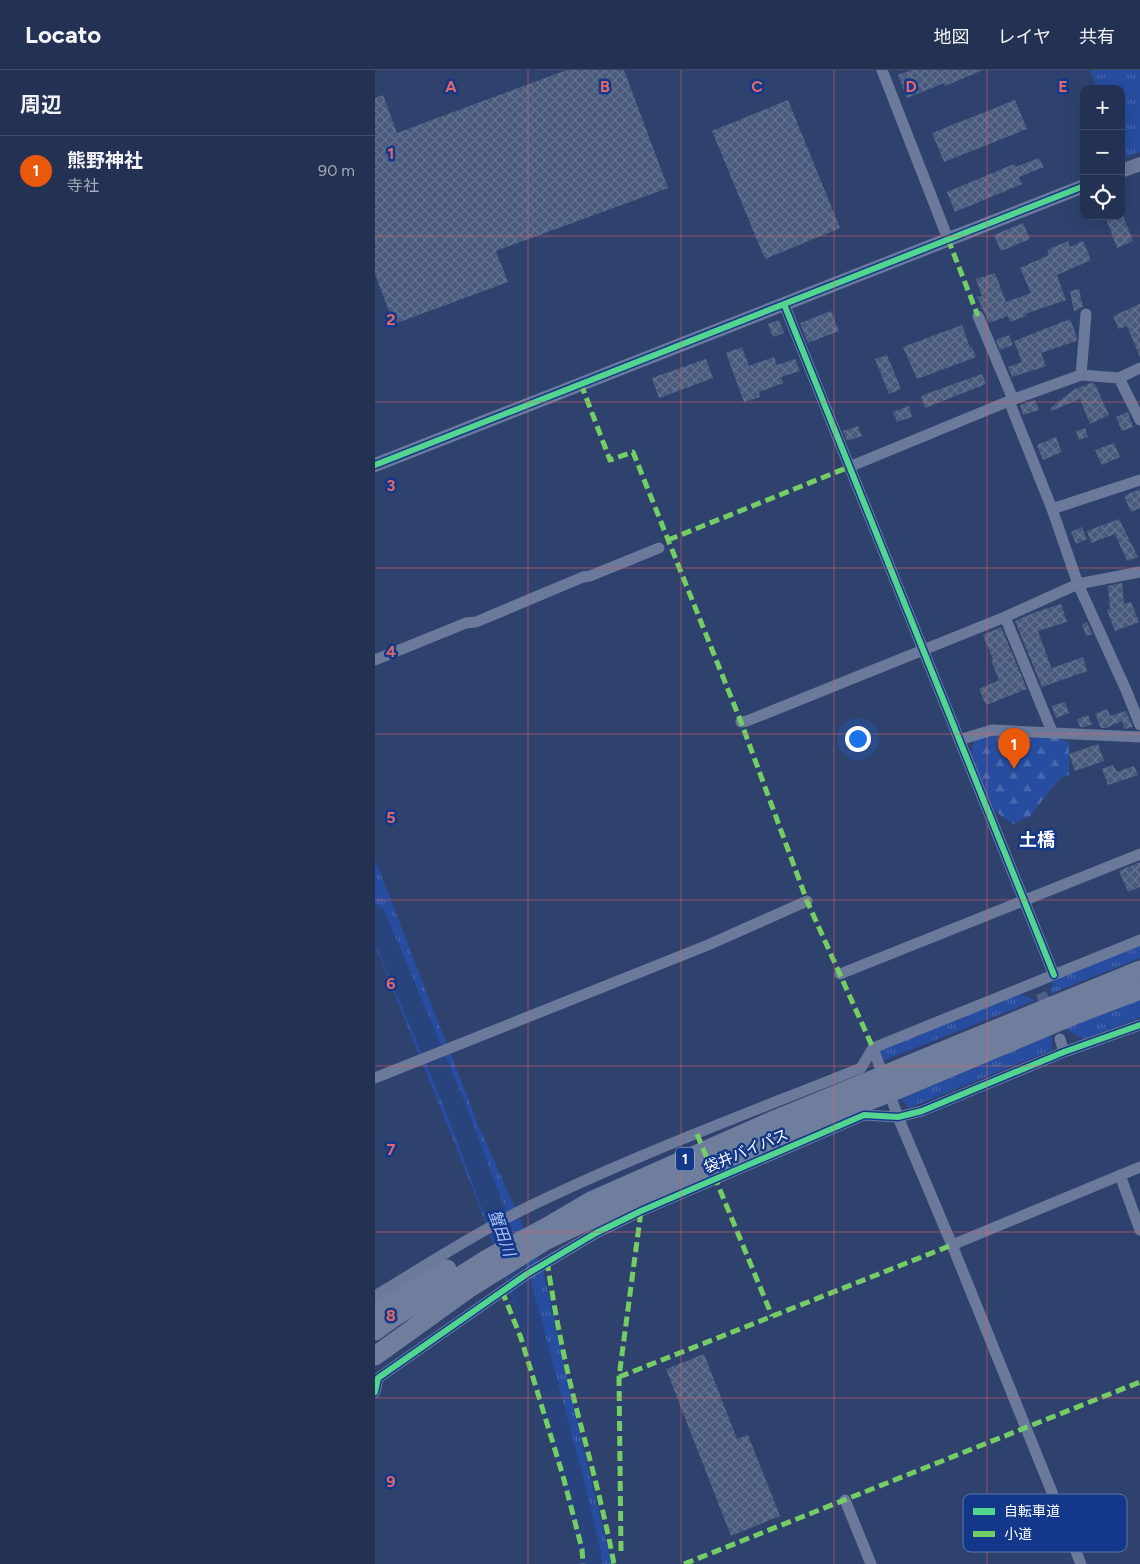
<!DOCTYPE html>
<html lang="ja">
<meta charset="utf-8">
<style>
:root{--surface:#233252;--page:#2f3e5c;--text:#f1f3f6;--muted:#a3aab8;--line:#404d69;--accent:#ea580c}
body{margin:0;font-family:Figtree,"Noto Sans JP",sans-serif;background:var(--page);color:var(--text)}
.controls{position:absolute;right:15px;top:15px;display:grid;overflow:hidden;border-radius:10px;box-shadow:0 5px 20px #0002}
.controls button{width:45px;height:45px;display:grid;place-items:center;padding:0;border:0;border-bottom:1px solid var(--line);background:var(--surface);color:var(--text);font:25px sans-serif}
.you{position:absolute;left:482px;top:668px;width:18px;height:18px;margin:-12px;border:4px solid #fff;border-radius:50%;background:#1a73e8;box-shadow:0 0 0 8px #1a73e833}
.badge{display:grid;place-items:center;width:32px;height:32px;border-radius:50%;background:var(--accent);color:#fff;font-size:16px;font-weight:700}
.pin{position:absolute;translate:-50% -41px;filter:drop-shadow(0 1px 2px #0008)}
.pin::after{content:'';position:absolute;top:26px;width:18px;height:15px;background:inherit;clip-path:polygon(0 0,100% 0,50% 100%)}
.list{margin:0;padding:0;list-style:none}
h2{display:flex;justify-content:space-between;align-items:center;height:65px;margin:0;padding:0 20px;font-size:21px}
h2 small{font-size:16px;font-weight:400;color:var(--muted)}
.list li{display:grid;grid-template-columns:32px 1fr auto;gap:15px;align-items:center;box-sizing:border-box;height:70px;padding:0 20px;border-top:1px solid var(--line)}
.list b{display:block;font-size:19px;white-space:nowrap}
.list p{margin:0;font-size:16px;white-space:nowrap;color:var(--muted)}
.list em{font-size:16px;font-style:normal;color:var(--muted)}
.icon{flex:none;width:28px;height:28px;fill:none;stroke:currentColor;stroke-width:2;stroke-linecap:round;stroke-linejoin:round}
.map{position:relative;flex:none;width:765px;height:1494px;overflow:hidden}
header{display:flex;align-items:center;gap:30px;box-sizing:border-box;height:70px;padding:0 25px;background:var(--surface);border-bottom:1px solid var(--line)}
header strong{font-size:24px}
nav{display:flex;gap:28px;margin-inline-start:auto;font-size:18px}
main{display:flex}
aside{flex:1;background:var(--surface)}
.map>svg:first-child{display:block}
</style>
<header>
<strong>Locato</strong>
<nav><a>地図</a><a>レイヤ</a><a>共有</a></nav>
</header>
<main>
<aside>
<h2>周辺<small></small></h2>
<ul class="list">
<li><span class="badge">1</span><div><b>熊野神社</b><p>寺社</p></div><em>90 m</em></li>
</ul>
</aside>
<div class="map">
<svg width="765" height="1494" viewBox="0 0 765 1494">
<defs>
<pattern id="grass-tufts" width="24" height="20" patternUnits="userSpaceOnUse" patternTransform="scale(1.25)"><rect width="24" height="20" fill="#274da0"/><path d="M3 7l-1-3M5 7V3M7 7l1-3M15 17l-1-3M17 17v-4M19 17l1-3" fill="none" stroke="#4768ae"/></pattern>
<pattern id="forest-firs" width="22" height="20" patternUnits="userSpaceOnUse" patternTransform="scale(1.25)"><rect width="22" height="20" fill="#274da0"/><path d="M5 1l3.5 6h-7zM16 11l3.5 6h-7z" fill="#4768ae"/></pattern>
<pattern id="building-cross-hatch" width="8" height="8" patternUnits="userSpaceOnUse" patternTransform="scale(1.25)"><rect width="8" height="8" fill="#495a7d"/><path d="M0 0l8 8M0 8l8-8" fill="none" stroke="#647390"/></pattern>
</defs>
<rect width="100%" height="100%" fill="#2f426e"/>
<path fill="url(#grass-tufts)" d="M715,0h50v82l-14,5 -5,-11v-57h-24z
M0,789l104,268 64,143 43,190 26,104h-26l-1,-16 -67,-234 -42,-117 -101,-252z
M765,876v12l-90,36 4,-15z
M644,924l17,6 -156,62 -2,-16z
M765,930v18l-57,21 -19,-11z
M676,965l1,15 -143,58 -8,-9z"/>
<path fill="url(#forest-firs)" d="M602,664l73,2 19,6v33l-9,3 -30,38 -17,8 -18,-13 -21,-34 -3,-25z"/>
<g fill="none" stroke-linecap="round" stroke-linejoin="round">
<path stroke="#29437d" stroke-width="21" d="M0,845l82,196 63,170 52,195 18,75 2,13"/>
</g>
<path fill="url(#building-cross-hatch)" d="M192,0h57l44,118 -172,63 12,31 -114,42 -19,-50v-176l8,-3 14,38z
M536,0h72l-38,16 -1,-3 -37,15 -9,-23z
M413,30l52,128 -75,31 -53,-128z
M640,30l12,29 -83,33 -12,-29z
M664,88l5,9 -25,10 3,7 -67,28 -8,-20 67,-28 2,3z
M730,146h18l10,25 -16,7z
M648,153l7,16 -29,12 -7,-16z
M693,171l2,6 13,-6 8,19 -34,15 9,25 -41,14 1,2 -16,6 -2,-6 -19,7 -12,-26 5,-1 -6,-17 19,-6 11,29 25,-9 -11,-25 29,-13 -2,-5z
M704,219l4,18 -9,4 -4,-20z
M765,234v53l-13,-31 -8,3 -6,-13z
M456,241l8,20 -31,12 -8,-20z
M695,249l7,18 -1,4 -35,12 5,13 -34,11 -4,-10 14,-5 -8,-21z
M404,250l5,13 -11,4 -5,-13z
M587,255l8,23 2,-1 4,10 -59,22 -14,-32z
M634,265l4,10 -13,5 -4,-10z
M367,277l7,19 25,-9 3,8 18,-6 5,12 -19,6 2,6 -24,9 1,5 -16,5 -18,-49z
M512,285l14,34 -12,5 -14,-35z
M331,289l7,19 -54,20 -7,-20z
M607,304l4,10 -61,24 -4,-11 2,-2z
M716,313l4,1 14,31 -19,9 -10,-25 -29,12 -1,-2 23,-19z
M660,330l4,10 -16,5 -3,-10z
M534,336l3,11 -15,5 -4,-10z
M753,342l5,15 -11,4 -6,-14z
M483,356l4,10 -15,5 -4,-10z
M710,358l3,9 -9,3 -3,-9z
M681,367l6,15 -19,8 -6,-15z
M739,373l6,14 -18,8 -7,-15z
M765,419v19l-9,4 -7,-16z
M744,449l19,38 -11,4 -12,-27 -24,9 -4,-12z
M707,457l5,12 -11,5 -5,-12z
M747,513l2,21 7,-2 8,20 -24,9 -8,-21 3,-1 -2,-23z
M686,534l6,18 -29,9 13,36 1,1 31,-11 4,14 -45,16 -27,-66 18,-8z
M712,552l5,12 -6,2 -4,-12z
M626,557l26,62 -41,16 -7,-16 20,-9 -8,-20 2,-1 -10,-24z
M690,632l4,11 -13,5 -4,-12z
M732,639l3,7 16,-5 7,16 -9,2 -2,-8 -16,7h-5l-6,-14z
M713,645l4,9 -7,3h-5l-3,-8z
M723,674l6,17 -29,10 -6,-17z
M738,695l4,7 17,-6 4,9 -30,10 -6,-16z
M765,792v25l-12,5 -9,-21z
M329,1284l33,85 11,-4 32,81 -49,20 -65,-167z"/>
<g fill="none" stroke-linecap="round" stroke-linejoin="round">
<path stroke="#4e5e84" stroke-width="11" stroke-dasharray="11 5.5" stroke-linecap="butt" d="M666,923l8,19"/>
<path stroke="#6b799b" stroke-width="11" d="M507,0l66,169
M409,234l270,671
M603,246l35,83
M706,305l5,-61
M744,308l21,42
M634,331l43,108 26,75 48,106 14,35
M474,397l160,-66 72,-26 38,3 21,-10
M677,439l88,-29
M630,547l48,117
M0,590l91,-37 10,-1 107,-45 7,-1 69,-28
M366,652l6,-1 258,-104 73,-33 62,-12
M584,670l33,-10 148,7
M465,904l300,-120
M685,969l4,13
M498,978l25,69 54,128 129,319
M0,1008l333,-133 99,-44
M745,1105l20,55
M577,1175l188,-78
M0,1226c50,-30 99,-62 151,-88 109,-53 223,-95 335,-140l12,-20 267,-108
M0,1322l3,-14 149,-104 69,-41 45,-22 223,-96 34,2 24,-6 142,-59 76,-27
M470,1430l26,64"/>
<path stroke="#6b799b" stroke-width="14" d="M746,101l19,-7
M0,395l709,-279"/>
<path stroke="#707e9e" stroke-width="19" d="M0,1243l72,-44
M0,1261l15,-11 97,-61 58,-31 46,-27 183,-81 366,-150
M0,1286l93,-67 77,-48 88,-42 148,-64 116,-45 180,-76 63,-24"/>
<path stroke="#74ce65" stroke-width="5" stroke-dasharray="10 5" stroke-linecap="butt" d="M573,169l30,77
M206,314l29,76 23,-8 108,270 66,179 66,147
M293,470l181,-73
M322,1064l75,182
M172,1191c9,59 21,119 37,176 11,42 22,84 30,127
M127,1221l19,47 42,138 19,73 1,15
M244,1307l333,-132
M246,1481l-2,-174 22,-166
M309,1494l456,-182"/>
<g stroke="#143889" stroke-width="9">
<path id="cycleway" d="M409,234l270,671
M0,395l709,-279
M0,1322l3,-14 149,-104 69,-41 45,-22 223,-96 34,2 24,-6 142,-59 76,-27"/>
</g>
<use href="#cycleway" stroke="#53d58f" stroke-width="6"/>
</g>
<path fill="none" stroke="#e26868" stroke-width="1" stroke-opacity="0.55" d="M153,0v1494M306,0v1494M459,0v1494M612,0v1494M0,166h765M0,332h765M0,498h765M0,664h765M0,830h765M0,996h765M0,1162h765M0,1328h765"/>
<g text-anchor="middle" dominant-baseline="central" stroke-width="5" stroke-linejoin="round" paint-order="stroke">
<rect fill="#143889" stroke="#b8c3dc" stroke-width="1" x="301" y="1077.5" width="18" height="23" rx="4"/>
<g font-size="14" font-weight="bold" fill="#fff">
<text x="310" y="1089">1</text>
</g>
<g font-size="15" fill="#fff" stroke="#143889">
<text transform="translate(371 1081) rotate(-23)">袋井バイパス</text>
</g>
<g font-size="16" font-style="italic" fill="#a6c0f7" stroke="#143889">
<text transform="translate(127 1163) rotate(70)">蟹田川</text>
</g>
<g font-size="18" font-weight="bold" fill="#fff" stroke="#143889">
<text x="662" y="770">土橋</text>
</g>
</g>
<rect x="588" y="1424" width="164" height="58" rx="8" fill="#143889" stroke="#5a74ac" stroke-width="1"/>
<rect x="598" y="1438" width="22" height="7" fill="#53d58f"/>
<rect x="598" y="1461" width="22" height="6" fill="#74ce65"/>
<g font-size="14" fill="#fff">
<text x="629" y="1446">自転車道</text>
<text x="629" y="1469">小道</text>
</g>
<g font-size="16" text-anchor="middle" font-weight="bold" fill="#e26868" stroke="#143889" stroke-width="5" stroke-linejoin="round" paint-order="stroke">
<text x="76" y="22">A</text>
<text x="230" y="22">B</text>
<text x="382" y="22">C</text>
<text x="536" y="22">D</text>
<text x="688" y="22">E</text>
<text x="16" y="89">1</text>
<text x="16" y="255">2</text>
<text x="16" y="421">3</text>
<text x="16" y="587">4</text>
<text x="16" y="753">5</text>
<text x="16" y="919">6</text>
<text x="16" y="1085">7</text>
<text x="16" y="1251">8</text>
<text x="16" y="1417">9</text>
</g>
</svg>
<div class="controls">
<button>+</button>
<button>−</button>
<button><svg class="icon" aria-label="locate" viewBox="0 0 24 24"><circle cx="12" cy="12" r="6"/><path d="M12 2v4M12 18v4M2 12h4M18 12h4"/></svg></button>
</div>
<div class="you"></div>
<div class="pin badge" style="left:639px;top:699px">1</div>
</div>
</main>
